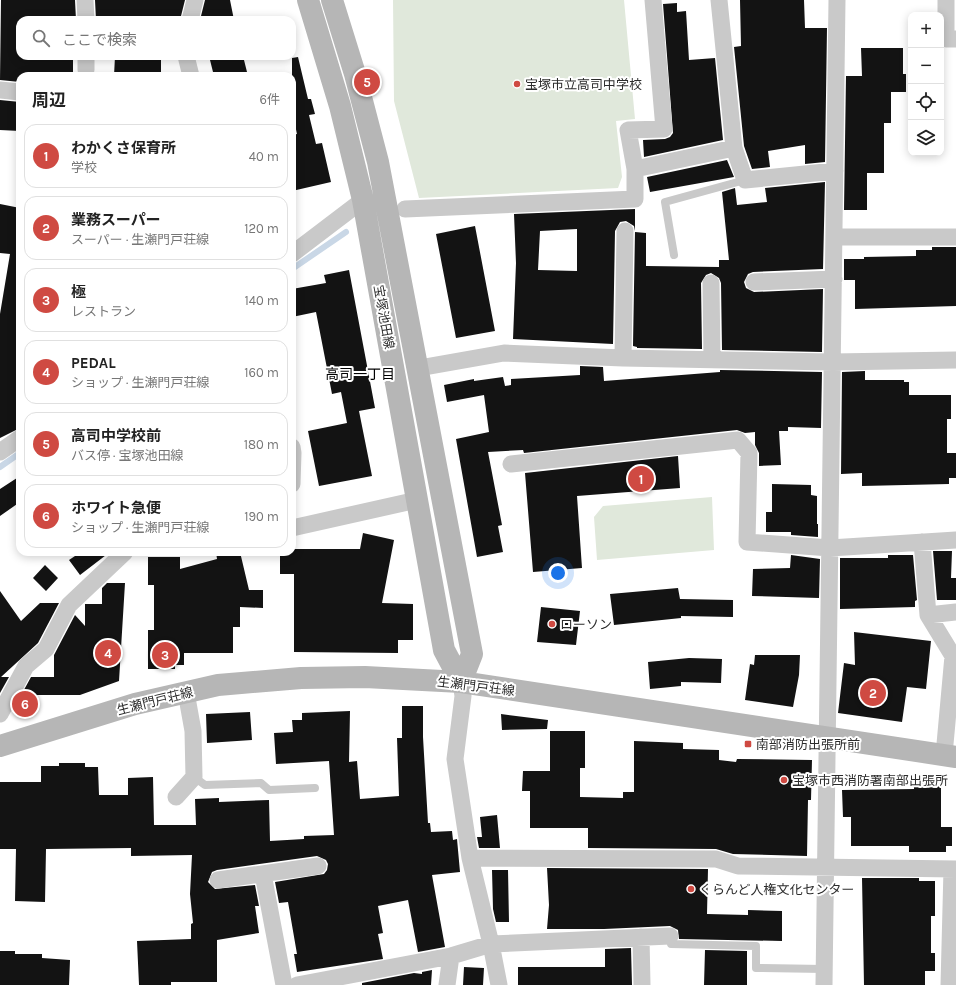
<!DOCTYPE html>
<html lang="ja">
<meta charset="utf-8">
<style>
:root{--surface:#fff;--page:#f6f6f6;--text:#222;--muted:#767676;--line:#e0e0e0;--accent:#cf4a42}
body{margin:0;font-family:Karla,"Noto Sans JP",sans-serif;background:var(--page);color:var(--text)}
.controls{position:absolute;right:12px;top:12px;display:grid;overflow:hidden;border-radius:8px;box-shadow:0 2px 10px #0003}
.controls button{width:36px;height:36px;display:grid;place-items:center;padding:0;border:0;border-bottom:1px solid var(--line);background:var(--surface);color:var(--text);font:20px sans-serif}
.you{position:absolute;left:558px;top:573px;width:14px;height:14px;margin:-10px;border:3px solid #fff;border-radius:50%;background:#1a73e8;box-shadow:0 0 0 6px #1a73e833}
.badge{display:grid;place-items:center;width:26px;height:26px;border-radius:50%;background:var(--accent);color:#fff;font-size:13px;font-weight:700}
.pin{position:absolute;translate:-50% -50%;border:2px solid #fff;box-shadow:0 1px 4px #0006}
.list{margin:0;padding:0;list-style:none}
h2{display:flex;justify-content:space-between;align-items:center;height:52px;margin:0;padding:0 16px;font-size:17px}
h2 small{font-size:13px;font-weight:400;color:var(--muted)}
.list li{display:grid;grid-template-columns:26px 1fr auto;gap:12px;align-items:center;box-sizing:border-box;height:64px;margin:0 8px 8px;padding:0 8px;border:1px solid var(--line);border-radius:12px}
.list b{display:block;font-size:15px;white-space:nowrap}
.list p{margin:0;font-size:13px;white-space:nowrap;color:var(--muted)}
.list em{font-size:13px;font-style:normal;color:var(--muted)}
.icon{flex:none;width:22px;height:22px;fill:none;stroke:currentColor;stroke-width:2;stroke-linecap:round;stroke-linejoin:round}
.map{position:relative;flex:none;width:956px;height:985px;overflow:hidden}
.search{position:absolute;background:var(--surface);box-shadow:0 2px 10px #0003;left:16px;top:16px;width:280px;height:44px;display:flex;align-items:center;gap:10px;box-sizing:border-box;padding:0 14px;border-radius:12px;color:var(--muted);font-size:15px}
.panel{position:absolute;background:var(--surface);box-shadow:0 2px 10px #0003;left:16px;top:72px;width:280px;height:484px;border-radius:12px}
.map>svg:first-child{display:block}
</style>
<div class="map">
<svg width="956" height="985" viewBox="0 0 956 985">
<rect width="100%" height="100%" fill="#fff"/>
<path fill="#e0e8db" d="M393,0h231l11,119 -19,2 6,56 -4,11 -199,10 -25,-97z
M712,497l2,53 -117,10 -3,-43 9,-11z"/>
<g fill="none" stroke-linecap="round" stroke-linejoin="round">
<path stroke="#c9d7e6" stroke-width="6" d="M292,269l54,-37
M0,467l20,-14"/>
</g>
<path fill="#131313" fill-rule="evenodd" d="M1,0h74l1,20h-56v36h53v18l-53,2v6l-20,-2z
M95,0h90l-5,20h-84z
M205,0h25l4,20h-34z
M740,0h64l1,28h22l-2,134 -20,2v-19l-37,6 2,16 -18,2 -8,-23 -10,-99 7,-1z
M677,3v9l9,-1 3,49 26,-2 8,82 -79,17 -1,-17 22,-1 5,-2 3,-4 -10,-129z
M861,48h42v26h3v18h-15v31h-7v50h-17v37h-23l2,-134h16z
M115,56h46v20h-47z
M228,56h15l5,20h-34l-4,-16z
M298,57l10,42h3l4,15 -6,1 7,29 6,-1 9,39 -39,9v-56l5,-1 -5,-23v-53z
M0,100l20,2v29l-20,-1z
M727,160l7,17 -84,15 -3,-15z
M825,182l-2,87 -70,3 -5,2 -4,8 2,6 8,4 69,-3 -1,63 -100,-2 -1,-67 -2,-5 -8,-5 -5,2 -5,8 1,66 -65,-1v-1l-4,-1 2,-115 -1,-5 -8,-5 -6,1 -5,9 -2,113 -100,-5 3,-76 -2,-49 121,-5v23l11,1v33l73,1v-7h10l-7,-68 13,-4 2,17 30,-3 -2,-14zM577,229v42l-39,-1 2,-39z
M0,204l20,4v220l-20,10v-124l10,-60 -10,-1z
M475,226l20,105 -39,7 -20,-104z
M932,247h24v59l-101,3v-29h-11v-21h20v-2l52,-1v-6h16z
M349,270l26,138 -16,3 13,65 -53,10 -11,-55 39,-8 -6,-31 -9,2 -16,-82 -24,5v-28l34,-6 -2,-8z
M580,366l23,1 1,14 116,-9v-2l102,2 -1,56 -33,-1v4h-9l2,34 -22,1v-13l-4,-8v-13l-10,1 -8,-3 -213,23 -1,-3 -35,2 14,73 -4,1 5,26 -26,5 -21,-118 33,-7 -5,-37 -37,7 -3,-17 30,-6v2l29,-4 2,9 6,-1v-6l69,-4z
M865,371v9h39v2h5v13h42v24h-4v34h9v25h-7v6l-87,2v-13l-21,1 1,-102z
M678,456l2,32 -103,8 5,72 -49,4 -8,-99z
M20,476v26l-20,14v-27z
M772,484l39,1v10l6,1v28h1v13l-27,-2v-3h-25v-20h6z
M363,533l31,7 -12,63 31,1v36h-15v13l-104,-1v-78h-14v-22h12v-3h68z
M933,551h19l-1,27h5v22h-19z
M81,552h29l-30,23 -11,-15z
M216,552h24l9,38h14v18l-23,-1v20h-7v26h-49v12h-9v4h-27v-39h6v-45h-6v-28h32v12l37,-10z
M791,555l29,4 -1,39 -67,-2 1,-27 37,-1z
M888,555h25l4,45 -2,1v6l-75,2v-51h48z
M45,565l13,13 -12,13 -13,-13z
M107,583h18l-6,98 -39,14h-43v15h-24l18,-33h23v-22l21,-40 10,11v-22h17v-16z
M678,588l2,11 53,1v17l-52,-1v2l-67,7 -4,-31z
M0,591l21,30 19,-18h19l-21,40 -37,34h8l-9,16z
M541,607l39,4 -4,34 -39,-3z
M854,632l77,9 -5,48 -19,-2 -5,35 -64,-9 6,-50 11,2z
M755,655h45l-1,20 -6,32 -48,-7 5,-36 4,1z
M689,658l33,1 -1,24 -40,-1v4l-31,3 -2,-27z
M402,706h21v31l5,86h2l1,9 21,-1 1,9 4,-1 3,33 -28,3 13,72 -27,5 -10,-52 -30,6 5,27 -5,1 5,25 -86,13 -3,-18h3l-9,-52 -9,1 -4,-21 49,-8 3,-4 1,-6 -2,-4 -9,-4 -100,14 -5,2 -4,10 7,7 40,-4 4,21h-4l4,27 -42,7v42h-46v3h-32l-2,-44 54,-2v-15l2,-1 -3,-29 2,-39 -61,1v-8l-85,1 -1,53 -30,-1 1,-52h-16v-67h41v-16h18v-3h26v4h13l1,28h29v-17l25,-1 1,48h42l-1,-26 24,-1v4l50,-2 1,41 34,-2v-3l30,-1 -5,-74 -53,3 -2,-31 19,-1 -1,-12h10v-7l48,-2 -1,51 8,-1 3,38 39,-3 -2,-58h5z
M250,712l2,28 -45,3 -1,-29z
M501,714l47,6 -1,9 -45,1z
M550,731h35v37h-5v29l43,1v-6h11v-51l49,2v6l36,1v10l17,2 1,-3 75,1 -1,40h-3l-1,56 -74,-2 -17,-5 -128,-1v-20h-58v-37h-8l1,-20h27z
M914,778h27v49h11v19h-6v6h-37v-6h-58v-29h-8l-1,-27 72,-1z
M497,815l3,33h-21l-2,-11h5l-2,-20z
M547,868l161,1 -1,45 41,1v-5l34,1v30l-103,-2 -1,-9 -8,-4 -66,3h-57l2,-24z
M492,870h16l1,52h-13l-3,-13z
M862,878h57v3h16v35h-4v37h4v18h-10v14h-61z
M631,948l1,37h-114v-18h87v-18z
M705,950l42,1v34h-43z
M0,951h15v3h27v4l28,2 -1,25h-69z
M464,967l20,1 -1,17h-20z
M432,970l-1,15h-69v-2l52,-10 8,1v-2z"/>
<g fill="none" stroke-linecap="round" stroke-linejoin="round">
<path stroke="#c9c9c9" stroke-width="8" d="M674,255l-9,-53 80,-22
M194,777l11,8 56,-2 8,7 46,-2
M670,936l1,8 85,2v22l68,1"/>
<path stroke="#c9c9c9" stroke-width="17" d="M85,0l1,20
M719,0l15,148 11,32 90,-9
M946,0v39h10
M190,20l5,-20
M86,56v14
M186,56l5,20
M0,90l20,2
M635,169l99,-21
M405,209l230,-10v-30l-7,-39 36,-1 -11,-129
M834,237h122
M292,254l71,-54
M754,282l80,-3
M711,283l1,77
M623,358l2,-127
M419,368l85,-15 119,5 210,4 123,-2
M292,447l1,6 -1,31
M0,452l20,-14
M511,464l227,-24 11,13 -2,89 83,6 126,-8
M292,528l125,-28
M922,542l6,73 25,41 -9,99
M928,615l28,-3
M461,682l2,14 -8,63 15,99 21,86 8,41
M0,714l26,-48 20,-17 23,-44 56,-53
M176,797l18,-20 -1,-46 -7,-39
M470,858l246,1 22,7 218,3
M263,874l21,111
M218,880l100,-14
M641,937l1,48
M297,985l154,-29 40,-12 179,-8
M447,985l4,-29
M824,985l13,-985
M949,985l3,-116"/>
<path stroke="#b6b6b6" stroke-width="22" d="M308,0l32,106 23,94 81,450 17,32
M332,0l23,74 23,88 94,492 -11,28
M0,746l135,-42 83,-19 83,-7 64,-1 96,5 495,75"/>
</g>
<g fill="#cf4a42" stroke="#fff" stroke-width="1.5">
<circle cx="517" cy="84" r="4"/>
<circle cx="552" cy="624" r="4"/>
<rect x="744" y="740" width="8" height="8" rx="2"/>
<circle cx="784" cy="780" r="4"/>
<circle cx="691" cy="889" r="4"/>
</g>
<g text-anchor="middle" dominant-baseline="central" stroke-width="4" stroke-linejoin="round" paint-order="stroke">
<g font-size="13" fill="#2c2c2c" stroke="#fff" text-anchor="start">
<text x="525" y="84">宝塚市立高司中学校</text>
<text x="560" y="624">ローソン</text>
<text x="756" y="744">南部消防出張所前</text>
<text x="792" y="780">宝塚市西消防署南部出張所</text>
<text x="699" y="889">くらんど人権文化センター</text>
</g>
<g font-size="13" fill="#2c2c2c" stroke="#fff">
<text transform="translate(384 317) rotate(80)">宝塚池田線</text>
<text transform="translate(476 686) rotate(7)">生瀬門戸荘線</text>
<text transform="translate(155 701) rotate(-14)">生瀬門戸荘線</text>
</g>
<g font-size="14" fill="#000" stroke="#fff">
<text x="360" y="374">高司一丁目</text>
</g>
</g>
</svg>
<div class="controls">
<button>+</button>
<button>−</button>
<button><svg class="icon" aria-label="locate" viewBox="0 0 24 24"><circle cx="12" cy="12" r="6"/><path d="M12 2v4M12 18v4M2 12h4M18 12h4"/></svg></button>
<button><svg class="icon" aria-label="layers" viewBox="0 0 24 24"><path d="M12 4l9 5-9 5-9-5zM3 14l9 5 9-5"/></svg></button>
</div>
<div class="you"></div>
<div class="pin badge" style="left:641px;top:479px">1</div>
<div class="pin badge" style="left:873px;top:693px">2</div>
<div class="pin badge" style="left:165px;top:655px">3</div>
<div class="pin badge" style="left:108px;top:653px">4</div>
<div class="pin badge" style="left:367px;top:82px">5</div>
<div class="pin badge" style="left:25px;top:704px">6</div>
<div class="search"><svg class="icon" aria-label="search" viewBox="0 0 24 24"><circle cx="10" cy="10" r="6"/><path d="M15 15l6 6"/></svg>ここで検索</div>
<section class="panel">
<h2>周辺<small>6件</small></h2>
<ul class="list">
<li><span class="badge">1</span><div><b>わかくさ保育所</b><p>学校</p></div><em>40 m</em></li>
<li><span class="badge">2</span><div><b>業務スーパー</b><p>スーパー · 生瀬門戸荘線</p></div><em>120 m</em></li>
<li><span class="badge">3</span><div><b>極</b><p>レストラン</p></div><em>140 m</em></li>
<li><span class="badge">4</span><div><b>PEDAL</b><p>ショップ · 生瀬門戸荘線</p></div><em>160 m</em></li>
<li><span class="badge">5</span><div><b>高司中学校前</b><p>バス停 · 宝塚池田線</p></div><em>180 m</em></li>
<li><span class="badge">6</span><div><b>ホワイト急便</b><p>ショップ · 生瀬門戸荘線</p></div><em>190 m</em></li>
</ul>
</section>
</div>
